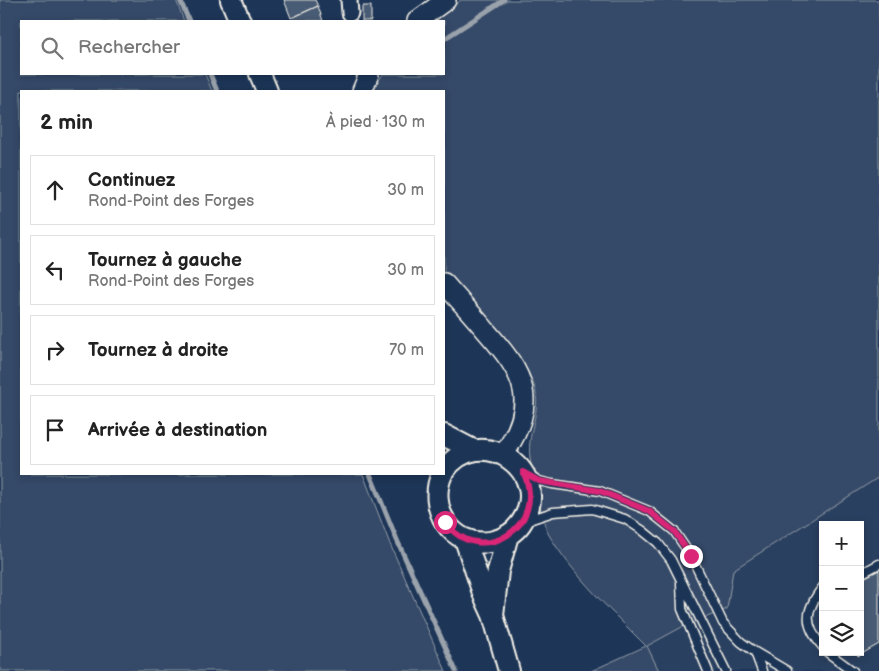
<!DOCTYPE html>
<html lang="fr">
<meta charset="utf-8">
<style>
:root{--surface:#fff;--page:#f2f2f2;--text:#222;--muted:#767676;--line:#e0e0e0}
body{margin:0;font-family:"Balsamiq Sans",sans-serif;background:var(--page);color:var(--text)}
.controls{position:absolute;right:15px;bottom:15px;display:grid;overflow:hidden;border-radius:0px;box-shadow:0 2px 8px #0003}
.controls button{width:45px;height:45px;display:grid;place-items:center;padding:0;border:0;border-bottom:1px solid var(--line);background:var(--surface);color:var(--text);font:25px sans-serif}
.stop{position:absolute;width:15px;height:15px;margin:-11px;border:4px solid #db2777;border-radius:50%;background:#fff}
.stop.end{background:#db2777;border-color:#fff;box-shadow:0 1px 5px #0008}
.list{margin:0;padding:0;list-style:none}
h2{display:flex;justify-content:space-between;align-items:center;height:65px;margin:0;padding:0 20px;font-size:21px}
h2 small{font-size:16px;font-weight:400;color:var(--muted)}
.list li{display:grid;grid-template-columns:32px 1fr auto;gap:15px;align-items:center;box-sizing:border-box;height:70px;margin:0 10px 10px;padding:0 10px;border:1px solid var(--line);border-radius:0px}
.list b{display:block;font-size:19px;white-space:nowrap}
.list p{margin:0;font-size:16px;white-space:nowrap;color:var(--muted)}
.list em{font-size:16px;font-style:normal;color:var(--muted)}
.icon{flex:none;width:28px;height:28px;fill:none;stroke:currentColor;stroke-width:2;stroke-linecap:round;stroke-linejoin:round}
.map{position:relative;flex:none;width:879px;height:671px;overflow:hidden}
.search{position:absolute;background:var(--surface);box-shadow:0 2px 8px #0003;left:20px;top:20px;width:425px;height:55px;display:flex;align-items:center;gap:12px;box-sizing:border-box;padding:0 18px;border-radius:0px;color:var(--muted);font-size:19px}
.panel{position:absolute;background:var(--surface);box-shadow:0 2px 8px #0003;left:20px;top:90px;width:425px;height:385px;border-radius:0px}
.map>svg:first-child{display:block}
</style>
<div class="map">
<svg width="879" height="671" viewBox="0 0 879 671">
<rect width="100%" height="100%" fill="#1d3557"/>
<filter id="ink" filterUnits="userSpaceOnUse"><feTurbulence type="fractalNoise" baseFrequency=".02" numOctaves="2"/><feDisplacementMap in="SourceGraphic" scale="10" xChannelSelector="R" yChannelSelector="G"/><feConvolveMatrix kernelMatrix="1 2 1 2 8 2 1 2 1" color-interpolation-filters="sRGB"/></filter>
<g filter="url(#ink)">
<path fill="#2a4060" fill-rule="evenodd" d="M879,477v194h-220l-13,-25 36,-19 51,-57zM823,525h37v127h-37z"/>
<path fill="#354a67" stroke="#949ea8" d="M0,0h176l8,21h-163v53h184l7,17h-191v383h342l27,70 56,127h-446z
M461,0h418v477l-146,93 -6,39 -45,18 -35,19 12,25h-68l55,-25c-33,-33 -73,-71 -97,-111 -6,-9 -17,-64 -19,-77 -4,-29 15,-49 2,-78 -17,-40 -59,-76 -88,-108v-181h-72l11,-17h61v-53h-11z"/>
<g fill="none" stroke-linecap="round" stroke-linejoin="round">
<path stroke="#9aa2ab" stroke-width="5" d="M180,0l9,21
M444,39l60,-39
M210,74l7,17
M370,474l27,66 59,131"/>
</g>
<path fill="#485b74" stroke="#f4f1e8" d="M284,0h31l3,6 -27,12z
M318,6l5,15h-28l-1,-4z
M362,6h9v15h-9z
M879,570v74l-21,12 -1,-4h3v-72z"/>
<g fill="none" stroke-linecap="round" stroke-linejoin="round">
<g stroke="#f4f1e8" stroke-width="11">
<path id="service" d="M528,474l11,7 13,3 48,7 49,20 25,20 17,25 32,67 18,19 14,10 7,19
M526,521l27,-9 39,-3 33,10 17,11 16,13 13,17 55,111
M860,571l4,1 15,-8
M681,582l1,27 26,62
M823,587c-18,23 -20,38 0,60
M755,652l32,19
M827,652l26,19"/>
</g>
<g stroke="#f4f1e8" stroke-width="19">
<path id="minor" d="M349,0l1,13"/>
</g>
<g stroke="#f4f1e8" stroke-width="22">
<path id="tertiary" d="M417,21l29,-21
M362,91l7,-17
M444,283c14,16 29,32 43,49 38,43 52,69 17,122"/>
</g>
<g stroke="#f4f1e8" stroke-width="24">
<path id="secondary" d="M231,0l9,21
M260,74l7,17
M444,435l29,15
M442,474c-15,33 9,74 48,68 12,-2 24,-9 31,-19 35,-50 -41,-104 -77,-52
M465,539l18,54 10,22 16,56
M493,615l5,-44 10,-36"/>
</g>
<use href="#service" stroke="#1d3557" stroke-width="8"/>
<use href="#minor" stroke="#1d3557" stroke-width="15"/>
<use href="#tertiary" stroke="#1d3557" stroke-width="19"/>
<use href="#secondary" stroke="#1d3557" stroke-width="20"/>
</g>
</g>
<g fill="none" stroke-linecap="round" stroke-linejoin="round" filter="url(#ink)">
<path stroke="#db2777" stroke-width="6" d="M445,522c35,48 105,4 78,-50l16,9 61,10 49,20 25,20 17,25"/>
</g>
</svg>
<div class="controls">
<button>+</button>
<button>−</button>
<button><svg class="icon" aria-label="layers" viewBox="0 0 24 24"><path d="M12 4l9 5-9 5-9-5zM3 14l9 5 9-5"/></svg></button>
</div>
<div class="stop" style="left:445px;top:522px"></div>
<div class="stop end" style="left:691px;top:556px"></div>
<div class="search"><svg class="icon" aria-label="search" viewBox="0 0 24 24"><circle cx="10" cy="10" r="6"/><path d="M15 15l6 6"/></svg>Rechercher</div>
<section class="panel">
<h2>2 min<small>À pied · 130 m</small></h2>
<ul class="list">
<li><svg class="icon" aria-label="ahead" viewBox="0 0 24 24"><path d="M12 20V5M6 11l6-6 6 6"/></svg><div><b>Continuez</b><p>Rond-Point des Forges</p></div><em>30 m</em></li>
<li><svg class="icon" aria-label="left" viewBox="0 0 24 24"><path d="M17 20v-9H6M10 6l-5 5 5 5"/></svg><div><b>Tournez à gauche</b><p>Rond-Point des Forges</p></div><em>30 m</em></li>
<li><svg class="icon" aria-label="right" viewBox="0 0 24 24"><path d="M7 20v-9h11M14 6l5 5-5 5"/></svg><div><b>Tournez à droite</b></div><em>70 m</em></li>
<li><svg class="icon" aria-label="arrive" viewBox="0 0 24 24"><path d="M6 21V4h12l-3 4 3 4H6"/></svg><div><b>Arrivée à destination</b></div></li>
</ul>
</section>
</div>
